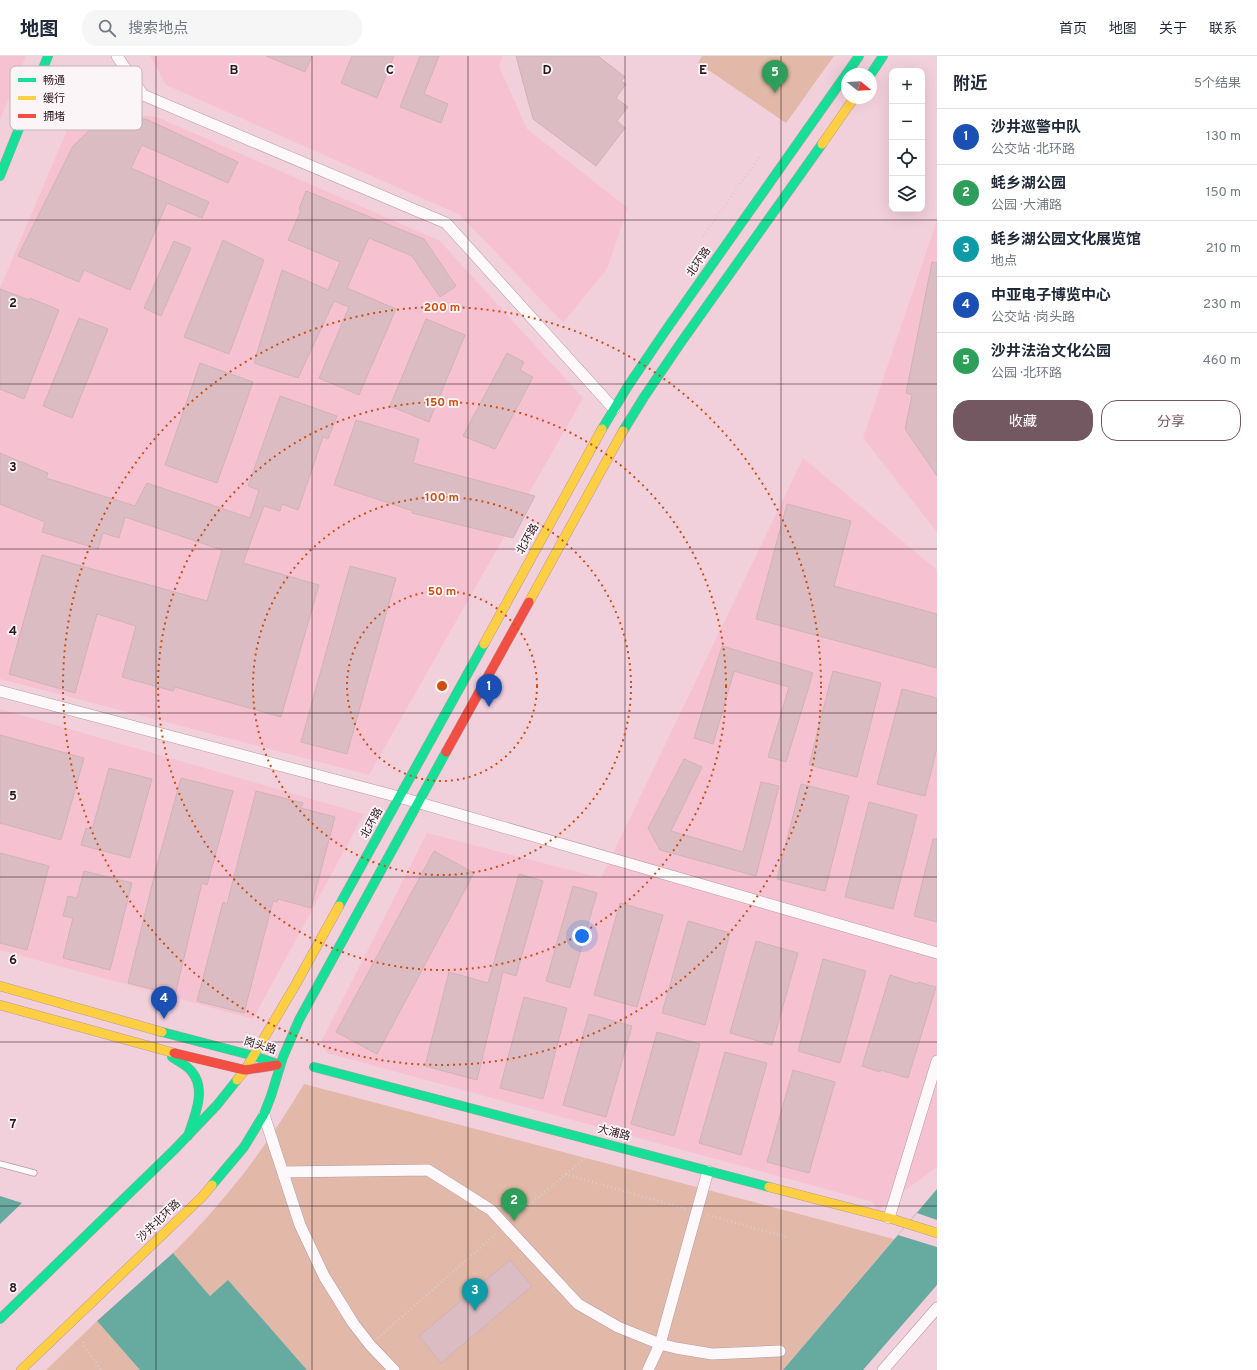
<!DOCTYPE html>
<html lang="zh">
<meta charset="utf-8">
<style>
:root{--surface:#fff;--page:#f6f6f7;--text:#1f2937;--muted:#747a83;--line:#e0e1e3;--accent:#735861}
body{margin:0;font-family:Overpass,"Noto Sans SC",sans-serif;background:var(--page);color:var(--text)}
.controls{position:absolute;right:12px;top:12px;display:grid;overflow:hidden;border-radius:8px;box-shadow:0 4px 16px #0002}
.controls button{width:36px;height:36px;display:grid;place-items:center;padding:0;border:0;border-bottom:1px solid var(--line);background:var(--surface);color:var(--text);font:20px sans-serif}
.compass{position:absolute;left:841px;top:12px;width:36px;height:36px;border-radius:50%;background:var(--surface);box-shadow:0 4px 16px #0002;rotate:108deg}
.you{position:absolute;left:582px;top:880px;width:14px;height:14px;margin:-10px;border:3px solid #fff;border-radius:50%;background:#1a73e8;box-shadow:0 0 0 6px #1a73e833}
.badge{display:grid;place-items:center;width:26px;height:26px;border-radius:50%;background:var(--accent);color:#fff;font-size:13px;font-weight:700}
.pin{position:absolute;translate:-50% -33px;filter:drop-shadow(0 1px 2px #0008)}
.pin::after{content:'';position:absolute;top:21px;width:14px;height:12px;background:inherit;clip-path:polygon(0 0,100% 0,50% 100%)}
.list{margin:0;padding:0;list-style:none}
h2{display:flex;justify-content:space-between;align-items:center;height:52px;margin:0;padding:0 16px;font-size:17px}
h2 small{font-size:13px;font-weight:400;color:var(--muted)}
.list li{display:grid;grid-template-columns:26px 1fr auto;gap:12px;align-items:center;box-sizing:border-box;height:56px;padding:0 16px;border-top:1px solid var(--line)}
.list b{display:block;font-size:15px;white-space:nowrap}
.list p{margin:0;font-size:13px;white-space:nowrap;color:var(--muted)}
.list em{font-size:13px;font-style:normal;color:var(--muted)}
.actions{display:flex;gap:8px;padding:12px 16px}
.actions a{flex:1;padding:9px 0;border:1px solid var(--accent);border-radius:16px;text-align:center;font-size:14px;color:var(--accent)}
.actions .main{background:var(--accent);color:#fff}
.icon{flex:none;width:22px;height:22px;fill:none;stroke:currentColor;stroke-width:2;stroke-linecap:round;stroke-linejoin:round}
.map{position:relative;flex:none;width:937px;height:1314px;overflow:hidden}
header{display:flex;align-items:center;gap:24px;box-sizing:border-box;height:56px;padding:0 20px;background:var(--surface);border-bottom:1px solid var(--line)}
header strong{font-size:19px}
nav{display:flex;gap:22px;margin-inline-start:auto;font-size:14px}
.search{width:280px;height:36px;background:var(--page);display:flex;align-items:center;gap:10px;box-sizing:border-box;padding:0 14px;border-radius:16px;color:var(--muted);font-size:15px}
main{display:flex}
aside{flex:1;background:var(--surface)}
.map>svg:first-child{display:block}
</style>
<header>
<strong>地图</strong>
<div class="search"><svg class="icon" aria-label="search" viewBox="0 0 24 24"><circle cx="10" cy="10" r="6"/><path d="M15 15l6 6"/></svg>搜索地点</div>
<nav><a>首页</a><a>地图</a><a>关于</a><a>联系</a></nav>
</header>
<main>
<div class="map">
<svg width="937" height="1314" viewBox="0 0 937 1314">
<rect width="100%" height="100%" fill="#f2d0db"/>
<path fill="#f6c2d2" d="M0,0h26l-26,64z
M150,0h353l-4,10 28,63 101,79 -21,61 -44,54 -103,-108 -294,-130z
M110,55l47,6 283,124 143,157 -214,377 -369,-96v-391l67,-158z
M937,164v312l-74,-94z
M803,402l134,112v597l-60,44 -4,-9 -546,-149 -6,-11 106,-209 174,45z
M0,653l364,105 -111,205 -253,-69z"/>
<path fill="#e2b8a8" d="M702,0h132l-48,67 -88,-60z
M304,1028l590,155 -111,131h-476l-79,-89 -18,15 -37,-43c53,-53 93,-105 131,-169z
M97,1265l43,49h-94z"/>
<path fill="#67aaa0" d="M937,1133v96l-74,85h-80z
M0,1140l22,7 -22,21z
M173,1197l37,43 18,-16 79,90h-167l-43,-49z"/>
<path fill="#f2d0db" d="M917,1157l20,7v27l-39,-12z"/>
<path fill="#dbbcc2" stroke="#ceb3b8" d="M266,0h46l-7,16z
M352,0h42l-17,42 -36,-15z
M420,0h19l-15,38 24,10 -7,19 -41,-16z
M516,0h82l27,21 -4,4 5,3 -10,14 12,9 -11,14 8,7 -29,38 -63,-47z
M128,62l18,1 92,43 -10,21 -86,-38 -11,23 78,34 -7,16 -35,-15 -37,87 -46,-20 -5,12 -61,-26 55,-110 19,-18 20,-7z
M306,135l118,48 32,47 -16,11 -28,-41 -43,-18 -22,50 49,21 -37,86 -40,-17 30,-71 -15,-6 -36,77 -44,-15 28,-93 46,20 12,-28 -52,-22 13,-30 -2,-1z
M223,184l41,20 -35,94 -45,-17z
M174,185l17,7 -30,68 -17,-8z
M932,206l5,1v213l-32,-47 7,-34 -6,-2z
M0,233l29,11 1,-2 29,12 -35,89 -24,-10z
M79,262l29,11 -36,89 -29,-12z
M426,263l39,16 -36,87 -39,-16z
M507,297l17,9 -4,8 13,7 -38,72 -32,-13z
M200,307l53,19 -36,101 -52,-18z
M280,340l57,20 -9,23 -5,-2 -25,73 -16,-6 -2,7 -16,-5 -21,57 76,22 -38,132 -106,-30 -2,4 -51,-14 14,-51 -39,-12 -22,79 -66,-19 33,-119 165,46 15,-51 -97,-33 -6,21 -16,-5 -5,16 -56,-17 3,-10 -45,-18v-51l48,20 -2,5 89,28 12,-23 103,35 9,-28 -11,-4z
M356,364l63,19 -6,24 122,33 -22,42 -101,-25 1,-2 -79,-26z
M787,448l64,17 -17,65 103,28v54l-181,-49z
M350,510l46,12 -49,176 -46,-12z
M722,590l91,27 -27,89 -18,-5 21,-70 -55,-16 -21,73 -19,-6z
M833,615l48,12 -24,94 -48,-12z
M902,633l35,9v50l-12,48 -48,-12z
M0,679l84,23 -23,82 -61,-17z
M684,703l18,8 -31,64 72,21 18,-70 18,4 -23,90 -96,-26 -12,-22z
M109,712l43,11 -22,79 -49,-13 5,-17 6,2z
M181,722l52,13 -26,94 -5,-2 -27,112 -47,-12 28,-114z
M801,728l48,12 -24,95 -48,-12z
M256,735l47,12 -2,5 34,9 -24,91 -33,-9 -1,3 -4,-1 -29,112 -47,-12 26,-99 4,2z
M869,746l48,13 -24,94 -48,-12z
M933,783h4v83l-23,-6z
M434,795l40,22 -97,181 -41,-22z
M0,797l49,13 -22,84 -27,-7z
M84,815l48,12 -22,87 -47,-12 10,-40 -10,-2 5,-20 9,2z
M519,818l24,7 -27,95 -13,-4 -26,108 -52,-14 24,-94 39,11z
M573,830l24,7 -27,95 -24,-7z
M620,847l43,12 -26,92 -43,-12z
M688,865l42,12 -25,92 -43,-12z
M756,885l42,12 -26,92 -42,-12z
M823,903l43,12 -26,92 -42,-12z
M890,919l28,9v-2l18,5 -28,91 -28,-8v2l-18,-6z
M524,941l43,11 -24,91 -43,-11z
M589,958l43,12 -26,91 -43,-12z
M657,976l43,12 -26,92 -43,-12z
M725,996l42,11 -26,92 -42,-12z
M793,1014l42,12 -26,91 -42,-11z
M510,1204l22,26 -91,77 -22,-27z"/>
<g fill="none" stroke-linecap="round" stroke-linejoin="round">
<g stroke="#b49ba3" stroke-width="7">
<path id="lane" d="M0,1108l34,9"/>
</g>
<g stroke="#b49ba3" stroke-width="12">
<path id="street" d="M143,39l303,128 168,186
M20,69l123,-30 -26,-39
M0,635l399,106 538,156
M264,1059l36,110 24,51 29,47 17,22 24,25
M283,1116l145,-2 63,40 87,94 40,23 42,17 16,4 36,6 68,-3
M889,1162l48,-157
M648,1314l12,-26 48,-173
M883,1314l54,-62"/>
</g>
<g stroke="#b49ba3" stroke-width="10">
<path id="fast" d="M871,18l12,-18
M0,120l48,-120
M602,373l26,-43 38,-56 193,-274
M623,375l21,-34 38,-56 140,-197
M339,850l145,-262
M162,976l92,24 26,9
M172,1001c7,5 15,8 20,15 15,18 2,45 -4,64
M314,1011l455,120
M212,1129l32,-38 20,-33 7,-18 12,-39 16,-37 147,-268
M0,1263l174,-169 43,-45 20,-25"/>
</g>
<g stroke="#b49ba3" stroke-width="10">
<path id="slow" d="M822,88l32,-46
M529,546l94,-171
M484,588l118,-215
M0,930l162,46
M0,949l174,48
M237,1024l8,-10 51,-86 43,-78
M769,1131l120,31 48,15
M21,1314l181,-173 10,-12"/>
</g>
<g stroke="#b49ba3" stroke-width="10">
<path id="jam" d="M446,696l83,-150
M174,997l71,17 32,-5"/>
</g>
<path stroke="#d7cdd0" stroke-width="2.5" stroke-dasharray="1 3" stroke-linecap="butt" d="M703,180l58,-81
M565,1118l121,35
M708,1159l78,22
M514,1162l77,-65
M378,1282l119,-105
M84,1286v4l17,24
M58,1312l2,2"/>
<use href="#lane" stroke="#fdf8fa" stroke-width="5.5"/>
<use href="#street" stroke="#fdf8fa" stroke-width="11"/>
<use href="#fast" stroke="#16e098" stroke-width="9"/>
<use href="#slow" stroke="#ffcf43" stroke-width="9"/>
<use href="#jam" stroke="#f24e42" stroke-width="9"/>
</g>
<path fill="none" stroke="#2e181f" stroke-width="1" stroke-opacity="0.55" d="M156,0v1314M312,0v1314M468,0v1314M625,0v1314M781,0v1314M0,164h937M0,328h937M0,493h937M0,657h937M0,821h937M0,986h937M0,1150h937"/>
<g fill="none" stroke="#cc4f0f" stroke-width="2" stroke-dasharray="2 4">
<circle cx="442" cy="630" r="95"/>
<circle cx="442" cy="630" r="189"/>
<circle cx="442" cy="630" r="284"/>
<circle cx="442" cy="630" r="379"/>
</g>
<g text-anchor="middle" dominant-baseline="central" stroke-width="3.5" stroke-linejoin="round" paint-order="stroke">
<g font-size="11" fill="#2e181f" stroke="#fcf5f7">
<text transform="translate(699 206) rotate(-55)">北环路</text>
<text transform="translate(528 483) rotate(-61)">北环路</text>
<text transform="translate(372 767) rotate(-61)">北环路</text>
<text transform="translate(260 990) rotate(17)">岗头路</text>
<text transform="translate(614 1077) rotate(15)">大浦路</text>
<text transform="translate(159 1165) rotate(-44)">沙井北环路</text>
</g>
</g>
<rect x="10" y="10" width="132" height="64" rx="6" fill="#fcf5f7" stroke="#beb3b6" stroke-width="1"/>
<rect x="18" y="22" width="18" height="4" fill="#16e098"/>
<rect x="18" y="40" width="18" height="4" fill="#ffcf43"/>
<rect x="18" y="58" width="18" height="4" fill="#f24e42"/>
<g font-size="11" fill="#2e181f">
<text x="43" y="28">畅通</text>
<text x="43" y="46">缓行</text>
<text x="43" y="64">拥堵</text>
</g>
<g font-size="13" text-anchor="middle" font-weight="bold" fill="#2e181f" stroke="#fcf5f7" stroke-width="3.5" stroke-linejoin="round" paint-order="stroke">
<text x="234" y="18">B</text>
<text x="390" y="18">C</text>
<text x="547" y="18">D</text>
<text x="703" y="18">E</text>
<text x="13" y="251">2</text>
<text x="13" y="415">3</text>
<text x="13" y="579">4</text>
<text x="13" y="744">5</text>
<text x="13" y="908">6</text>
<text x="13" y="1072">7</text>
<text x="13" y="1236">8</text>
</g>
<circle cx="442" cy="630" r="6" fill="#cc4f0f" stroke="#fcf5f7" stroke-width="2"/>
<g font-size="12" text-anchor="middle" font-weight="bold" fill="#cc4f0f" stroke="#fcf5f7" stroke-width="3.5" stroke-linejoin="round" paint-order="stroke">
<text x="442" y="255">200 m</text>
<text x="442" y="350">150 m</text>
<text x="442" y="445">100 m</text>
<text x="442" y="539">50 m</text>
</g>
</svg>
<div class="controls">
<button>+</button>
<button>−</button>
<button><svg class="icon" aria-label="locate" viewBox="0 0 24 24"><circle cx="12" cy="12" r="6"/><path d="M12 2v4M12 18v4M2 12h4M18 12h4"/></svg></button>
<button><svg class="icon" aria-label="layers" viewBox="0 0 24 24"><path d="M12 4l9 5-9 5-9-5zM3 14l9 5 9-5"/></svg></button>
</div>
<svg class="compass" viewBox="-18 -18 36 36"><path d="M0-13l5 13h-10z" fill="#e53935"/><path d="M0 13l5-13h-10z" fill="#747a83"/></svg>
<div class="you"></div>
<div class="pin badge" style="left:489px;top:651px;background:#1a4fb4">1</div>
<div class="pin badge" style="left:514px;top:1165px;background:#2e9e5b">2</div>
<div class="pin badge" style="left:475px;top:1255px;background:#0f9aa8">3</div>
<div class="pin badge" style="left:164px;top:963px;background:#1a4fb4">4</div>
<div class="pin badge" style="left:775px;top:37px;background:#2e9e5b">5</div>
</div>
<aside>
<h2>附近<small>5个结果</small></h2>
<ul class="list">
<li><span class="badge" style="background:#1a4fb4">1</span><div><b>沙井巡警中队</b><p>公交站 · 北环路</p></div><em>130 m</em></li>
<li><span class="badge" style="background:#2e9e5b">2</span><div><b>蚝乡湖公园</b><p>公园 · 大浦路</p></div><em>150 m</em></li>
<li><span class="badge" style="background:#0f9aa8">3</span><div><b>蚝乡湖公园文化展览馆</b><p>地点</p></div><em>210 m</em></li>
<li><span class="badge" style="background:#1a4fb4">4</span><div><b>中亚电子博览中心</b><p>公交站 · 岗头路</p></div><em>230 m</em></li>
<li><span class="badge" style="background:#2e9e5b">5</span><div><b>沙井法治文化公园</b><p>公园 · 北环路</p></div><em>460 m</em></li>
</ul>
<div class="actions"><a class="main">收藏</a><a>分享</a></div>
</aside>
</main>
